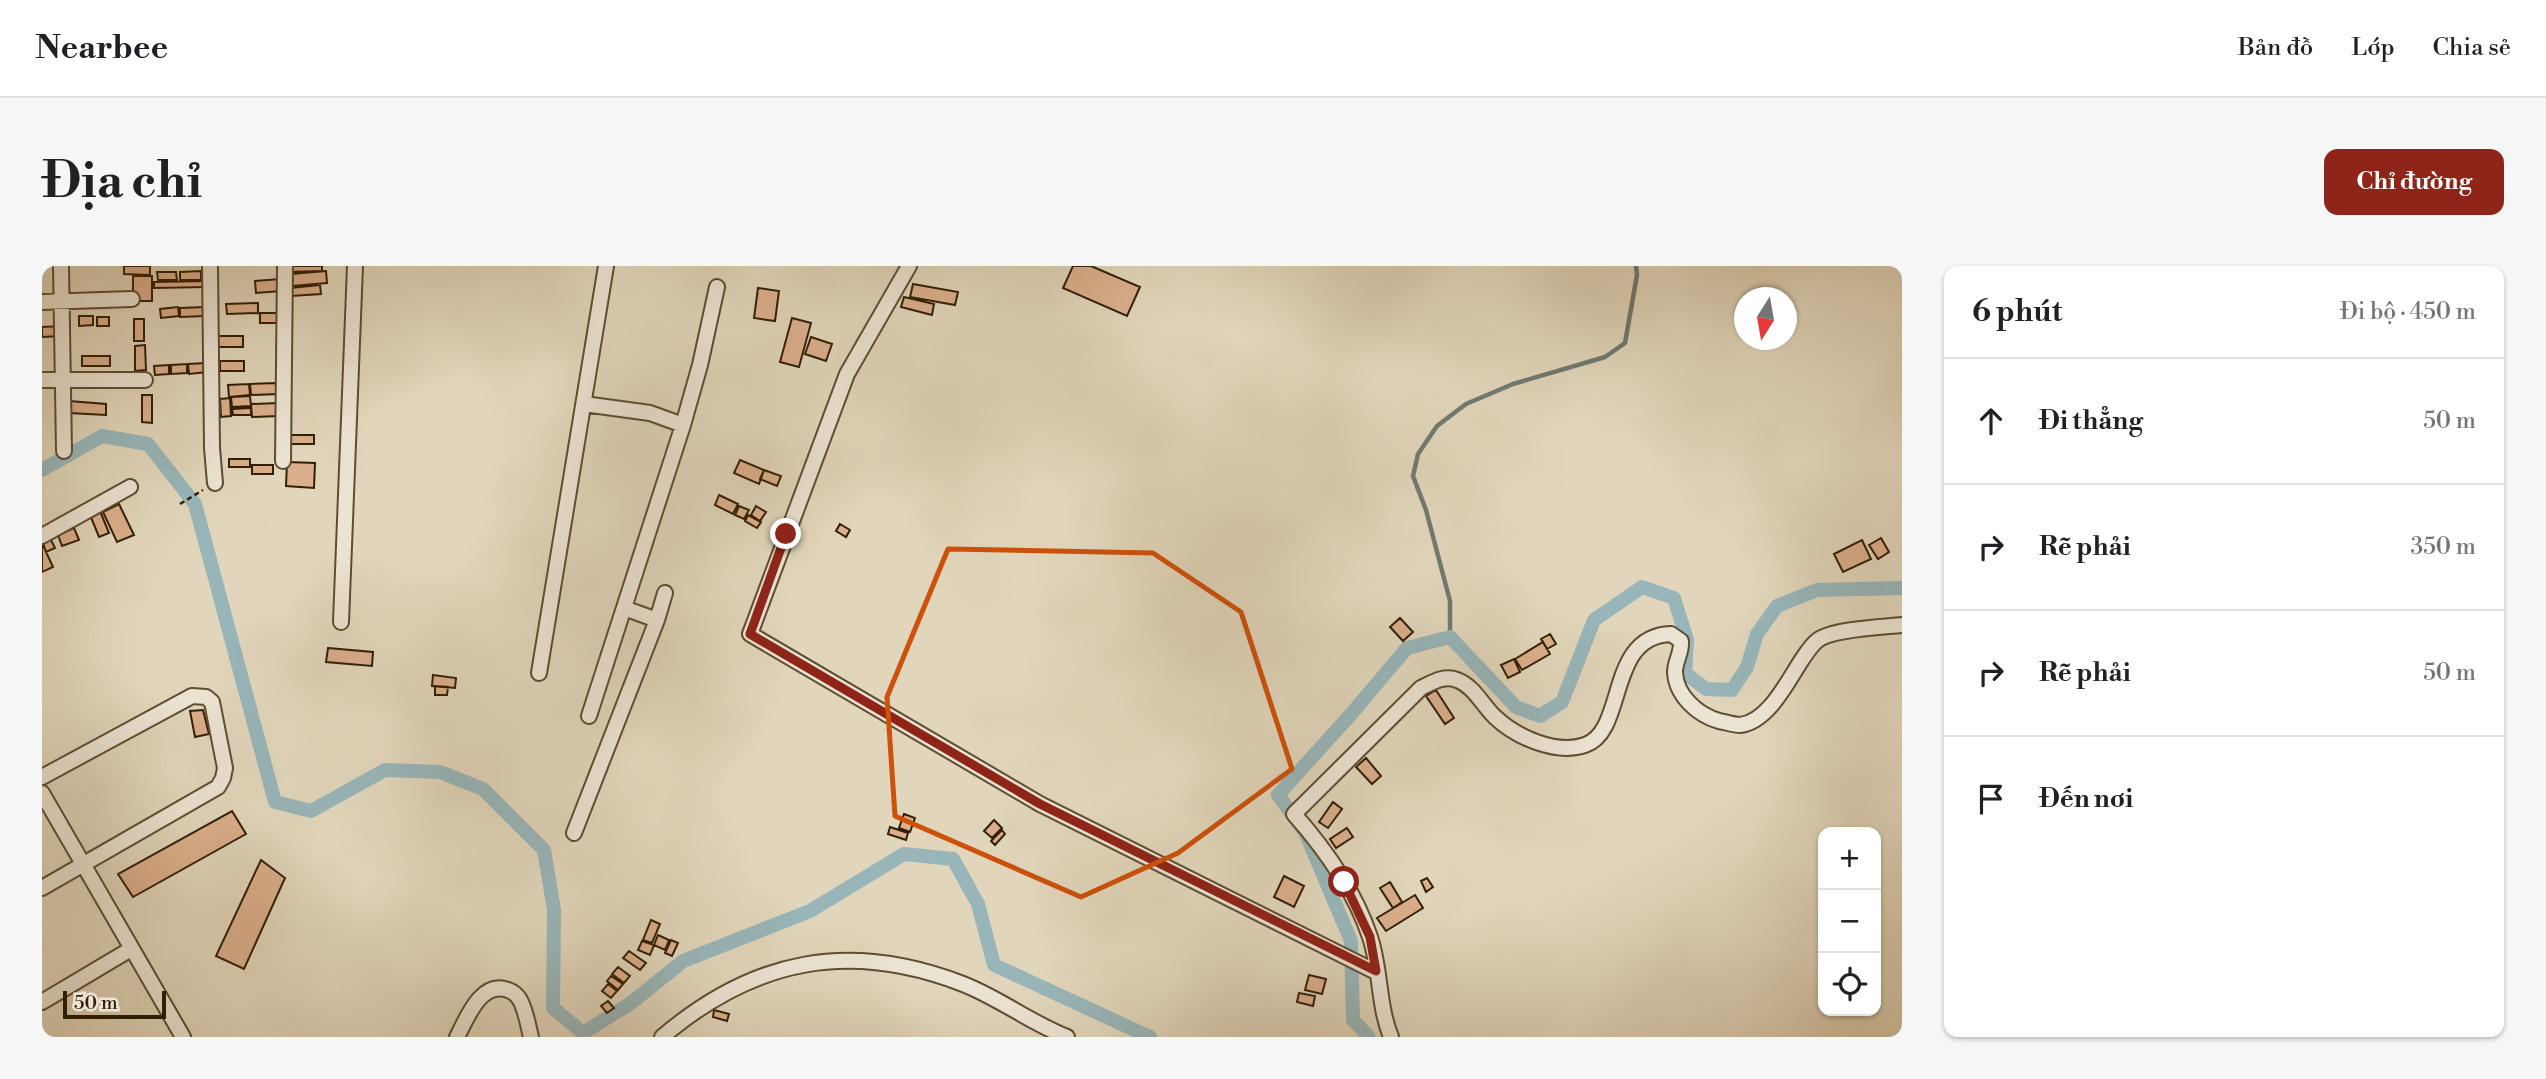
<!DOCTYPE html>
<html lang="vi">
<meta charset="utf-8">
<style>
:root{--surface:#fff;--page:#f6f6f6;--text:#202124;--muted:#757577;--line:#e0e0e0;--accent:#8f2418}
body{margin:0;font-family:"Libre Bodoni",serif;background:var(--page);color:var(--text)}
.controls{position:absolute;right:21px;bottom:21px;display:grid;overflow:hidden;border-radius:14px;box-shadow:0 2px 5px #0004}
.controls button{width:63px;height:63px;display:grid;place-items:center;padding:0;border:0;border-bottom:2px solid var(--line);background:var(--surface);color:var(--text);font:35px sans-serif}
.compass{position:absolute;left:1692px;top:21px;width:63px;height:63px;border-radius:50%;background:var(--surface);box-shadow:0 2px 5px #0004;rotate:191deg}
.scale{position:absolute;left:21px;bottom:18px;width:103px;box-sizing:border-box;padding-left:7px;border:4px solid #311f06;border-top:0;font-size:19px;line-height:24px;white-space:nowrap;color:#311f06;-webkit-text-stroke:5px #ece4d3;paint-order:stroke}
.stop{position:absolute;width:21px;height:21px;margin:-16px;border:5px solid #8f2418;border-radius:50%;background:#fff}
.stop.end{background:#8f2418;border-color:#fff;box-shadow:0 2px 7px #0008}
.list{margin:0;padding:0;list-style:none}
h2{display:flex;justify-content:space-between;align-items:center;height:91px;margin:0;padding:0 28px;font-size:30px}
h2 small{font-size:23px;font-weight:400;color:var(--muted)}
.list li{display:grid;grid-template-columns:46px 1fr auto;gap:21px;align-items:center;box-sizing:border-box;height:126px;padding:0 28px;border-top:2px solid var(--line)}
.list b{display:block;font-size:26px;white-space:nowrap}
.list em{font-size:23px;font-style:normal;color:var(--muted)}
.icon{flex:none;width:38px;height:38px;fill:none;stroke:currentColor;stroke-width:2;stroke-linecap:round;stroke-linejoin:round}
.map{position:relative;flex:none;width:1860px;height:771px;overflow:hidden;border-radius:14px}
header{display:flex;align-items:center;gap:42px;box-sizing:border-box;height:98px;padding:0 35px;background:var(--surface);border-bottom:2px solid var(--line)}
header strong{font-size:33px}
nav{display:flex;gap:38px;margin-inline-start:auto;font-size:24px}
.intro{display:flex;align-items:center;justify-content:space-between;box-sizing:border-box;height:168px;padding:0 42px}
h1{margin:0;font-size:49px}
.button{padding:18px 32px;border-radius:14px;background:var(--accent);color:#fff;font-size:24px;font-weight:700}
main{display:flex;gap:42px;padding:0 42px}
aside{flex:1;background:var(--surface);border-radius:14px;box-shadow:0 2px 5px #0004}
.map>svg:first-child{display:block}
</style>
<header>
<strong>Nearbee</strong>
<nav><a>Bản đồ</a><a>Lớp</a><a>Chia sẻ</a></nav>
</header>
<div class="intro"><h1>Địa chỉ</h1><a class="button">Chỉ đường</a></div>
<main>
<div class="map">
<svg width="1860" height="771" viewBox="0 0 1860 771">
<rect width="100%" height="100%" fill="#e1d6bb"/>
<filter id="stains"><feTurbulence type="fractalNoise" baseFrequency=".00286" numOctaves="4"/><feColorMatrix values="0 0 0 0 .2 0 0 0 0 .09 0 0 0 0 .02 0 0 0 .5 -.17"/></filter>
<radialGradient id="worn" r=".72"><stop offset=".6" stop-color="#630" stop-opacity="0"/><stop offset="1" stop-color="#630" stop-opacity=".3"/></radialGradient>
<g fill="none" stroke-linecap="round" stroke-linejoin="round">
<path stroke="#6f7a72" stroke-width="4.5" d="M1408,371v-36l-24,-91 -13,-34 5,-22 19,-28 29,-22 47,-20 92,-27 20,-14 12,-68 -1,-9"/>
<path stroke="#98b6ba" stroke-width="14" d="M0,204l60,-34 46,8 47,60 80,298 36,9 74,-41 55,2 43,17 61,61 10,60 -1,98 30,25 48,-30 52,-42 127,-50 94,-57 49,5 25,45 16,61 156,72
M1327,771l-16,-17 -2,-79 -46,-109 -27,-37 74,-82 55,-65 43,-11 66,70 24,9 22,-14 32,-82 48,-33 32,11 13,42 -2,33 21,16 26,1 15,-23 10,-33 20,-28 40,-16 85,-2"/>
</g>
<path fill="#dbaf8c" stroke="#311f06" stroke-width="2" d="M82,0h26v9l-26,-1z
M246,0h34v5l-34,1z
M1031,0h18l49,21 -13,29 -64,-28z
M159,5v9h-21v-8z
M284,5l1,12 -35,3 -1,-12z
M115,6h19l1,8h-19z
M91,10h19v25h-19z
M238,13l1,12 -25,2 -1,-12z
M165,15v6l-53,1v-6z
M871,18l45,8 -3,13 -45,-8z
M278,19l1,9 -30,2 -1,-8z
M716,22l21,3 -4,30 -21,-3z
M862,31l30,7 -2,11 -31,-8z
M216,37v10l-31,1 -1,-10z
M136,41l1,9 -18,2 -1,-9z
M163,41v9l-25,1v-9z
M218,47h19v10h-19z
M37,50h14v9l-14,1z
M55,51h12v9h-12z
M750,52l19,5 -12,44 -19,-5z
M92,53h10v22h-10z
M19,60v10l-19,1v-10z
M175,70h26v11h-26z
M769,71l21,7 -6,17 -21,-7z
M103,79l1,25 -11,1v-25z
M40,90h28v10h-28z
M178,95h24v10h-24z
M164,97l1,9 -18,2 -1,-10z
M145,98v9l-16,1v-9z
M127,99v9l-14,1 -1,-9z
M235,117l1,11 -27,1 -1,-11z
M207,118l1,11 -21,2 -1,-12z
M100,129h10v28l-10,-1z
M208,130l1,10 -19,1 -1,-10z
M188,132l1,18 -10,1 -1,-18z
M27,135l37,3v11l-37,-2z
M236,137v13l-26,1 -1,-13z
M209,142v7h-18l-1,-6z
M245,169h27v9h-27z
M187,193h21v8h-21z
M698,194l24,10 -5,14 -25,-11z
M245,196l28,1 -1,25 -28,-2z
M210,199h21v9h-21z
M722,204l17,6 -4,10 -17,-7z
M677,229l19,9 -5,10 -18,-9z
M77,238l15,31 -17,7 -14,-30z
M697,240l10,4 -5,9 -9,-4z
M714,240l10,6 -6,9 -9,-6z
M58,245l9,22 -10,4 -9,-22z
M706,249l13,7 -4,6 -12,-7z
M798,258l10,6 -4,7 -10,-6z
M32,262l5,12 -17,6 -4,-11z
M7,270l6,12 -9,4 -4,-12z
M1839,272l8,14 -11,7 -9,-14z
M1820,274l9,19 -28,13 -9,-18z
M0,277l11,24 -11,5z
M1358,352l13,14 -10,9 -13,-14z
M1508,368l6,10 -9,5 -6,-10z
M1501,376l7,12 -28,16 -7,-11z
M286,382l45,4 -1,14 -46,-4z
M1472,393l6,13 -12,6 -7,-13z
M391,409l23,3 -1,10 -23,-2z
M393,420l13,1 -1,8h-12z
M1394,424l18,28 -9,6 -19,-28z
M161,444l6,24 -14,3 -5,-26z
M1324,492l15,18 -9,8 -16,-17z
M1291,536l9,7 -14,19 -9,-6z
M190,545l14,23 -113,63 -15,-23z
M862,548l11,4 -5,14 -11,-4z
M952,554l8,8 -10,10 -8,-7z
M848,561l18,6 -2,7 -18,-6z
M1305,562l6,9 -17,11 -6,-9z
M960,564l3,4 -10,11 -4,-4z
M219,594l24,18 -41,91 -28,-13z
M1242,610l20,10 -10,21 -20,-10z
M1385,612l6,9 -7,5 -5,-11z
M1348,616l12,20 -9,6 -13,-20z
M1373,629l8,13 -37,23 -9,-13z
M609,654l9,4 -8,19 -9,-3z
M616,669l11,5 -4,10 -11,-5z
M629,674l7,3 -6,13 -7,-3z
M600,675l12,4 -4,10 -12,-5z
M587,685l17,12 -6,7 -17,-12z
M576,701l12,9 -6,7 -12,-9z
M1267,709l17,4 -4,15 -17,-4z
M569,710l12,8 -5,6 -11,-9z
M566,718l9,7 -6,7 -9,-7z
M1257,727l16,3 -2,10 -16,-4z
M566,735l6,7 -7,5 -6,-7z
M672,744l15,4 -2,7 -14,-4z"/>
<g fill="none" stroke-linecap="round" stroke-linejoin="round">
<g stroke="#5d4d33" stroke-width="18">
<path id="minor" d="M19,0l3,185
M168,0l2,182 3,35
M867,0l-62,108 -97,260 290,170 336,168
M0,36l90,-3
M0,114h103
M542,138l66,9 33,12
M241,195l2,-195
M0,270l88,-49
M582,342l33,12 8,-27
M299,356l14,-356
M497,407l67,-407
M547,450l94,-291 17,-60 17,-78
M0,511l150,-81 14,1 6,5 13,66 -2,10 -5,9 -176,101
M0,527l141,244
M532,567l83,-213
M0,736l89,-53
M415,771c10,-19 24,-57 51,-47 6,2 9,5 12,10 6,11 8,25 11,37
M620,771c92,-78 187,-97 301,-53 36,14 68,39 104,53
M1349,771c-13,-32 -10,-67 -21,-100 -15,-45 -45,-88 -76,-123l127,-126c12,-6 23,-13 36,-8 17,6 26,26 38,37 21,20 61,38 90,28 42,-14 21,-109 86,-111l10,7c1,12 -6,20 -6,31 1,24 23,43 44,49 6,1 15,4 21,4 28,-3 48,-44 61,-64 5,-7 10,-16 17,-21 14,-11 65,-13 84,-15"/>
</g>
<path stroke="#311f06" stroke-width="2.5" stroke-dasharray="5 3.5" stroke-linecap="butt" d="M138,238l23,-14"/>
<use href="#minor" stroke="#ece4d3" stroke-width="14"/>
</g>
<g fill="none" stroke-linecap="round" stroke-linejoin="round">
<path stroke="#8f2418" stroke-width="9" d="M744,268l-36,100 290,170 336,167 -6,-34 -26,-55"/>
</g>
<path fill="none" stroke="#cd500b" stroke-width="5" stroke-linejoin="round" d="M906,283l205,4 88,59 51,157 -114,84 -97,44 -186,-81 -8,-119z"/>
<rect width="100%" height="100%" filter="url(#stains)"/>
<rect width="100%" height="100%" fill="url(#worn)"/>
</svg>
<div class="controls">
<button>+</button>
<button>−</button>
<button><svg class="icon" aria-label="locate" viewBox="0 0 24 24"><circle cx="12" cy="12" r="6"/><path d="M12 2v4M12 18v4M2 12h4M18 12h4"/></svg></button>
</div>
<svg class="compass" viewBox="-18 -18 36 36"><path d="M0-13l5 13h-10z" fill="#e53935"/><path d="M0 13l5-13h-10z" fill="#757577"/></svg>
<div class="scale">50 m</div>
<div class="stop" style="left:1302px;top:616px"></div>
<div class="stop end" style="left:744px;top:268px"></div>
</div>
<aside>
<h2>6 phút<small>Đi bộ · 450 m</small></h2>
<ul class="list">
<li><svg class="icon" aria-label="ahead" viewBox="0 0 24 24"><path d="M12 20V5M6 11l6-6 6 6"/></svg><div><b>Đi thẳng</b></div><em>50 m</em></li>
<li><svg class="icon" aria-label="right" viewBox="0 0 24 24"><path d="M7 20v-9h11M14 6l5 5-5 5"/></svg><div><b>Rẽ phải</b></div><em>350 m</em></li>
<li><svg class="icon" aria-label="right" viewBox="0 0 24 24"><path d="M7 20v-9h11M14 6l5 5-5 5"/></svg><div><b>Rẽ phải</b></div><em>50 m</em></li>
<li><svg class="icon" aria-label="arrive" viewBox="0 0 24 24"><path d="M6 21V4h12l-3 4 3 4H6"/></svg><div><b>Đến nơi</b></div></li>
</ul>
</aside>
</main>
